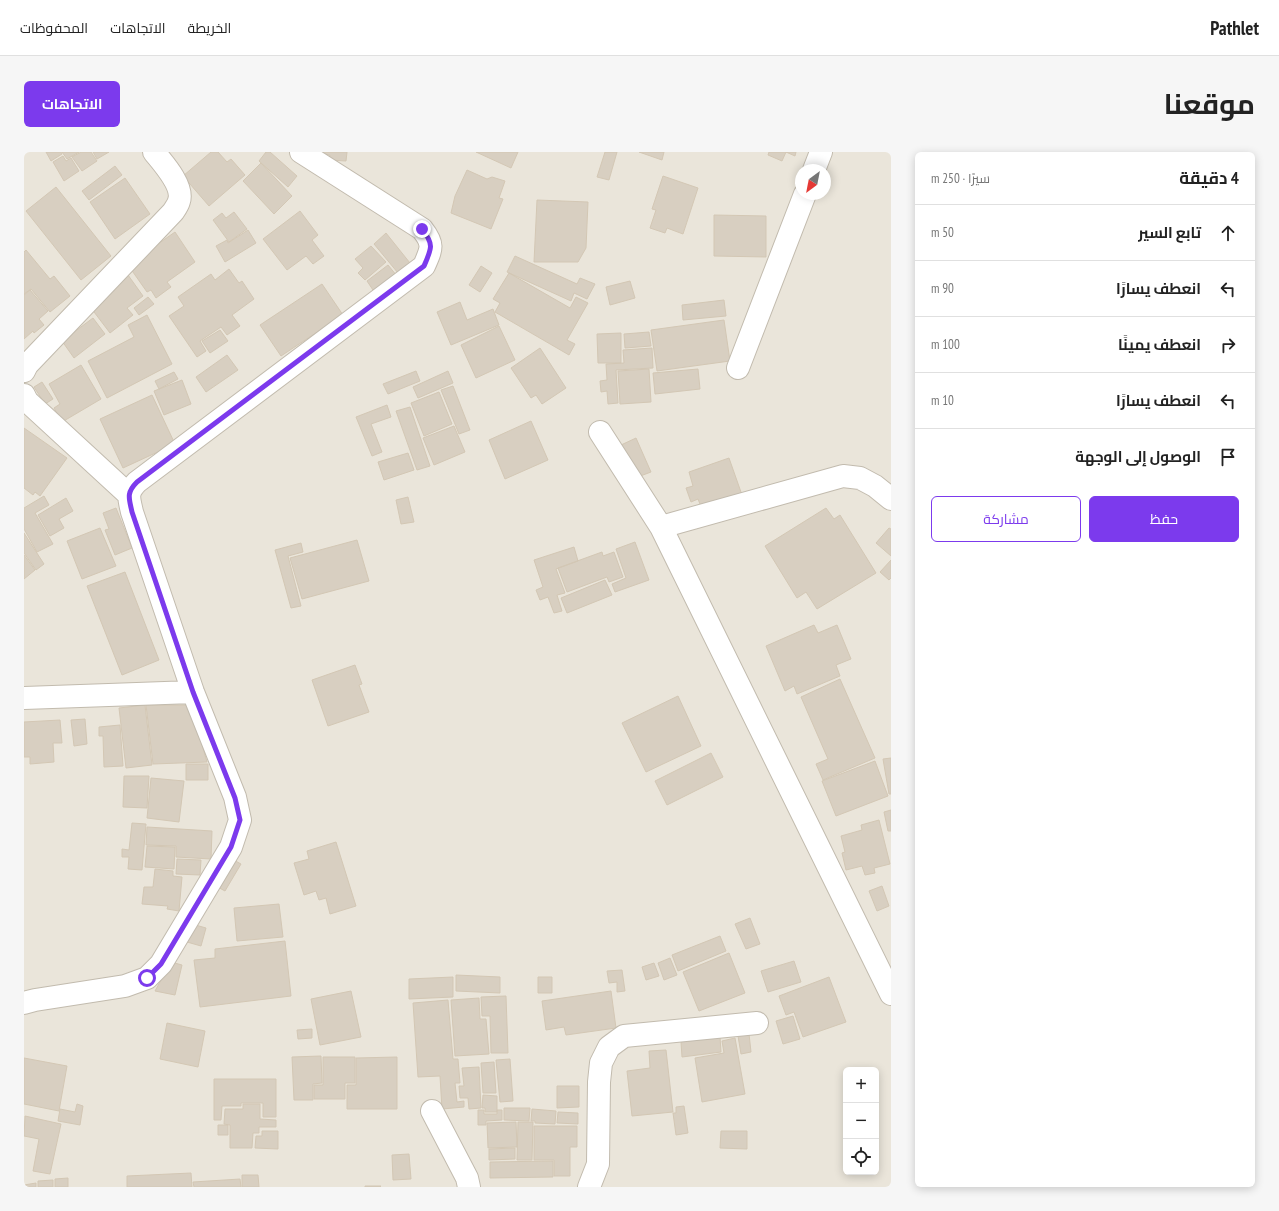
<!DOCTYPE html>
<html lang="ar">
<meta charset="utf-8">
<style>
:root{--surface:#fff;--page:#f6f6f6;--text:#222;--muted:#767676;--line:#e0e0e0;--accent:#7c3aed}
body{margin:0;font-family:"PT Sans Narrow",Cairo,sans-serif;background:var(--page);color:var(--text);direction:rtl}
.controls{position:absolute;right:12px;bottom:12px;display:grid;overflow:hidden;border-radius:6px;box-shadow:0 2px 10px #0003}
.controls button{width:36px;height:36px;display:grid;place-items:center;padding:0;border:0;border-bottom:1px solid var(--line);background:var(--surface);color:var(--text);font:20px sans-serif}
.compass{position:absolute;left:771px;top:12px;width:36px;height:36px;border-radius:50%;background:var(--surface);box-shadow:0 2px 10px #0003;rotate:212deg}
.stop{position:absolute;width:12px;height:12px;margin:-9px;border:3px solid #7c3aed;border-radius:50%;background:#fff}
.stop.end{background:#7c3aed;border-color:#fff;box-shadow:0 1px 4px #0008}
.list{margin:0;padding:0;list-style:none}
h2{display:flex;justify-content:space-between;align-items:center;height:52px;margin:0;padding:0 16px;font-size:17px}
h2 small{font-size:13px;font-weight:400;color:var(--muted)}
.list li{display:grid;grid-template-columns:26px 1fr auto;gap:12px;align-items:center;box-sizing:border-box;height:56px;padding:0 16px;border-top:1px solid var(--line)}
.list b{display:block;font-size:15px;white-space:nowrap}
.list em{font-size:13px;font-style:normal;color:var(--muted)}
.actions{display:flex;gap:8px;padding:12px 16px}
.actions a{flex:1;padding:9px 0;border:1px solid var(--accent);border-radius:6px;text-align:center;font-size:14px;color:var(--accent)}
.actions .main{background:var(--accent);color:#fff}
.icon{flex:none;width:22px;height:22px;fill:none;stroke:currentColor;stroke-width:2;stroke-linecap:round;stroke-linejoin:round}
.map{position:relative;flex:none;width:867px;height:1035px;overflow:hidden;direction:ltr;border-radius:6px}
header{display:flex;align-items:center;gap:24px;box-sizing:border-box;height:56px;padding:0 20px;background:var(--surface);border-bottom:1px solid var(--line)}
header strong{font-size:19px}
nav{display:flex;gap:22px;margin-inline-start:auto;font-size:14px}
.intro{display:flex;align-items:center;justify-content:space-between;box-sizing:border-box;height:96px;padding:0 24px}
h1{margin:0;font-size:28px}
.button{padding:10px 18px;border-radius:6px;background:var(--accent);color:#fff;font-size:14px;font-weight:700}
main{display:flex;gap:24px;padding:0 24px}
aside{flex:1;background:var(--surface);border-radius:6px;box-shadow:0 2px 10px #0003}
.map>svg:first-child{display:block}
</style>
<header>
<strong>Pathlet</strong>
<nav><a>الخريطة</a><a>الاتجاهات</a><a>المحفوظات</a></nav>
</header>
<div class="intro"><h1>موقعنا</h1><a class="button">الاتجاهات</a></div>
<main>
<aside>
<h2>4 دقيقة<small>سيرًا · 250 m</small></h2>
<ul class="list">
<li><svg class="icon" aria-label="ahead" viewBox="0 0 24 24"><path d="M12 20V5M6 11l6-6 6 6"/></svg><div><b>تابع السير</b></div><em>50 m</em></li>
<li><svg class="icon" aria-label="left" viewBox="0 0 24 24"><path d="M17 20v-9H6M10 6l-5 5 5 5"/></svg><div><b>انعطف يسارًا</b></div><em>90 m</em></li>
<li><svg class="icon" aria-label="right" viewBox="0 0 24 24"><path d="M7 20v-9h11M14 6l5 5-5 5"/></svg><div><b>انعطف يمينًا</b></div><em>100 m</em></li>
<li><svg class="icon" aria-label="left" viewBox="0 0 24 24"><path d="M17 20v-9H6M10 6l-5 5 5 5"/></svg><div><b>انعطف يسارًا</b></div><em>10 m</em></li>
<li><svg class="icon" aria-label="arrive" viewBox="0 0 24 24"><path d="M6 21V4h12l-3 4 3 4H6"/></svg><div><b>الوصول إلى الوجهة</b></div></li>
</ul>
<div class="actions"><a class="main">حفظ</a><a>مشاركة</a></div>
</aside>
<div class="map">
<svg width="867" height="1035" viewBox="0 0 867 1035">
<rect width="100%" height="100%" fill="#f6f3ec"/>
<path fill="#eae5da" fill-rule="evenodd" d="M0,0h867v1035h-867zM777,18h24v24h-24zM822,918h30v102h-30z"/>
<path fill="#d8cfc1" stroke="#d3c7b4" d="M22,0h15l1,2 -11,7z
M38,0h17l-12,7z
M57,0h10l6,9 -15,10 -10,-14z
M69,0h16l-12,7z
M187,0h7l9,10 4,-3 14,16 -36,31 -26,-30z
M242,0h4l27,24 -9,11 -29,-26z
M291,0h32l-1,9 -18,-1 2,-5z
M452,0h42l-7,16z
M581,0h12l-8,28 -12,-3z
M615,0h25l-2,8z
M745,0h27l-1,4 -9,-4 -4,9 -14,-6z
M39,4l3,5 5,-3 8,13 -15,10 -11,-19z
M237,11l31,33 -18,18 -31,-33z
M91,14l7,9 -33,25 -7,-9z
M443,18l20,9 5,-2 13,4 -6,17 4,1 -12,30 -40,-16 4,-17z
M639,24l35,12 -15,46 -16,-6 -2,5 -15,-5 6,-18 -4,-1z
M101,26l25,36 -35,25 -25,-37z
M32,35l55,69 -30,24 -55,-69z
M513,48l51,2 -2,46 -8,14h-44z
M276,59l18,24 -6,5 12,16 -11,8 -7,-8 -19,14 -24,-31z
M210,60l13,17 -18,13 -16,-22 9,-7 4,5z
M690,63l52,1v41l-52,-1z
M224,78l8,13 -31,19 -9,-16 11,-6 1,3z
M151,80l20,30 -28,20 4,5 -15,11 -5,-8 -4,2 -19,-27z
M362,81l24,30 -12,10 -24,-29z
M347,94l15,16 -21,18 -7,-7 5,-5 -8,-9z
M2,98l24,29 4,-3 16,20 -20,16 -19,-23 -7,5v-42z
M491,104l62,28 3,-6 15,6 -8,15 -13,-6 -3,8 -64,-29z
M364,113l9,11 -20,20 -10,-15z
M457,114l11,7 -12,19 -11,-7z
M205,117l10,14 3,-2 12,18 -22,16 8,11 -13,9 -6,-8 -21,14 6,10 -9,6 -28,-41 15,-10 -6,-9 33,-23 4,6z
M485,121l61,35 6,-11 12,6 -21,37 8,4 -6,11 -74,-43 5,-9 -7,-4z
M104,123l15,21 -16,12 6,7 -23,18 -22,-29z
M606,129l5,17 -25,7 -4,-18z
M298,132l21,31 -62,41 -21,-31z
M6,138l18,21 -9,8 5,6 -10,8 -1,-2 -9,8v-44z
M124,145l6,7 -15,11 -5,-7z
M700,148l2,16 -43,4 -1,-15z
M436,150l7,18 26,-11 6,16 -48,20 -14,-33z
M123,163l25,49 -65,34 -19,-37 46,-24 -6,-12z
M69,166l12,16 -31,24 -12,-17z
M700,168l6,41 -73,10 -6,-41z
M475,174l16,34 -39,18 -15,-33z
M196,178l8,11 -18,12 -8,-12z
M625,180l2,14 -26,2 -1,-14z
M597,181v30h-23l-1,-29z
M516,196l26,40 -24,16 -6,-9 -5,3 -20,-30z
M628,196l1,20 -37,2 2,33 -10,1 -1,-13 -6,1 -1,-11 7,-1 -1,-16 18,-1 -1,-13z
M203,203l11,15 -32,22 -10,-15z
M57,213l20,34 -39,23 -8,-14 6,-4 -11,-20z
M625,217l2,33 -31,2 -2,-33z
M674,217l2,20 -45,5 -2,-21z
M392,219l4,10 -32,13 -5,-10z
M424,219l5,12 -35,15 -5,-11z
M150,220l4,7 -19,10 -4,-8z
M158,228l9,24 -27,11 -10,-24z
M18,230l11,17 -8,5 -11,-17z
M429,234l17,44 -11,4 -18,-44z
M415,240l13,32 -28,12 -13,-33z
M128,243l23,49 -52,24 -23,-49z
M363,253l4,12 -20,7 11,28 -10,4 -16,-39z
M386,255l20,59 -13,4 -21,-59z
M507,269l17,39 -43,19 -16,-39z
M430,274l11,26 -31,13 -11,-27z
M0,276l43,30 -27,38 -5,-4 -2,3 -9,-7z
M612,286l15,34 -16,6 -14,-33z
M384,301l6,17 -30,10 -6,-18z
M705,306l13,37 -40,14 -4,-10 -7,3 -5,-14 7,-2 -4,-14z
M20,344l5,9 -14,8 18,31 -16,8 -13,-23v-21z
M384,345l6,25 -13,2 -5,-24z
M42,346l7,13 -14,8 5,9 -14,8 -12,-21z
M92,356l16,40 -17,7 -10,-25 4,-1 -6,-16z
M802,356l8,11 6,-4 36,58 -59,36 -11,-17 -9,6 -32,-52z
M76,376l16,38 -34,13 -15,-38z
M865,376l2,1v27l-15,-13z
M0,381l20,31 -8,6 -12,-17z
M333,388l12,41 -67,18 -12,-41z
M611,390l14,38 -34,12 -3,-8 14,-6 -10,-29z
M277,391l2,9 -15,4 13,50 -10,2 -16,-58z
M550,395l4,14 -22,8 9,24 -8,2 5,16 -8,2 -6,-16 -8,3 -4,-10 7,-3 -9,-27z
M578,400l1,4 11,-4 9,25 -14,5 -2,-5 -40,15 -9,-24z
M0,403l11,15 -11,9z
M867,408v18l-2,2 -9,-8z
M101,420l34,88 -37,15 -35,-89z
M581,428l7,15 -45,18 -6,-15z
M790,473l4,8 19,-8 14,34 -15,6 4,11 -43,18 -3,-8 -9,5 -19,-45z
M331,513l7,19 -3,1 10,27 -41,14 -16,-46z
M816,527l35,79 -52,22 -7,-16 12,-5 -27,-62z
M654,544l23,50 -55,26 -24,-49z
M121,553l7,60 -26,3 -7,-60z
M122,553h45l16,57 -54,2z
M61,567l2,25 -13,2 -3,-26z
M36,568l2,23h-9l1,19 -24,2v-7h-6v-35z
M96,573l3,41 -19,1 -1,-31h-4v-9z
M687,601l12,24 -56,28 -12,-24z
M867,606v36h-2l-6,-35z
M851,609l13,35 -52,20 -14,-35z
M162,612h22v16h-22z
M100,624h25l-2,32 -24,-1z
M127,626l33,3 -5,41 -32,-4z
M867,658v21h-3l-4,-19z
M855,668l11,44 -16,4 1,5 -10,2 -3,-9 -16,4 -4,-17 3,-1 -4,-16 21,-6 -1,-5z
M108,671l14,1 -4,46 -14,-1 1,-12h-7v-8l7,1z
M123,675l65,4 -1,28 -35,-2v-11l-30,-1z
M312,690l20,64 -26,8 -4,-16 -7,2 -3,-9 -12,4 -10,-32 15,-4 -2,-8z
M123,694l28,1 -1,22 -29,-2z
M206,706l11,6 -16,27 -11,-6z
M153,707l24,1 -1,15 -24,-1z
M131,717l18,2v5l9,1 -3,34 -12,-2 1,-3 -26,-2 2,-17h9z
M858,734l7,20 -12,5 -8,-20z
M255,752l4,33 -46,4 -3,-33z
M726,766l10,26 -14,5 -11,-25z
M168,772l14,4 -5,18 -14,-4z
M696,784l6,15 -48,20 -6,-16z
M261,789l6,55 -91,11 -6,-47 21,-2v-9z
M705,801l16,40 -46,18 -16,-39z
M646,806l7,17 -13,5 -6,-17z
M770,809l7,21 -33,10 -7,-21z
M147,810l11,3 -7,30 -20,-4z
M630,811l5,13 -13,4 -4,-13z
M598,818l3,21 -8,1v-10l-8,1 -2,-12z
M432,823l44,2v16l-44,-2z
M429,825v20l-44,2v-20z
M514,825h14v16h-14z
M805,825l17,45 -43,15 -9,-25 -8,3 -7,-19z
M327,839l10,46 -41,8 -9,-46z
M587,839l5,37 -50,7 -2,-8 -18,3 -4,-29z
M482,844l2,57h-17l-1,-37h-8l-1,-19z
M455,846l1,21h6l3,35 -34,2 -4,-56z
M424,848l5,59h5l2,24h-5l2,19 7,-1v6l-22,2 -2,-33 -22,1 -5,-74z
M769,864l7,23 -17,5 -7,-23z
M143,871l38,8 -7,36 -38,-8z
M288,877v9l-14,1 -1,-9z
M725,882l2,18 -10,2 -3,-18z
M696,885l1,15 -39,5 -1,-15z
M711,886l10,56 -43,8 -7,-44 29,-5 -2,-12z
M642,898l7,62 -41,4 -5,-45 23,-3 -1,-17z
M297,904l1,27 -9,1v16h-19l-2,-43z
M299,905h32v26h-10v16h-31v-14h9z
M373,905v52h-50v-24h9v-27z
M0,906l43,8 -8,45 -35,-7z
M486,907l3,42 -13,1 -4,-42z
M470,910l2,31h-13l-2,-30z
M455,915l2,41 -12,1 -1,-11h-8l-1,-12h5l-2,-18z
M190,927h62v38h-13v-14h-22v3h-19l-1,14h-7z
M533,934h22v21l-22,1z
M459,943l14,1v16h-12v-4h-3z
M53,952l6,2 -3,19 -22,-4 2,-12 15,3z
M219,952h17v15l16,1v7h-17v6h-6l-1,15h-22v-23l-6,-1 1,-15h18z
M660,954l4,27 -12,2 -3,-22h3v-6z
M480,956h26l-1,13 -25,-1z
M508,957l24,2 -1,13 -20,-1v-2h-4z
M454,958h6v4h13v-4h5v10l-16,1v4h-8z
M534,960l20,1v11l-21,-1z
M1,964l36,8 -11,50 -17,-3 6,-32 -15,-3z
M492,970l1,25 -29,1 -1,-25z
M494,970h15l-1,38h-15z
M194,973h10v10h-10z
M510,974h43v21h-7v29h-16v-16h-20z
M238,979h16v18l-23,-1 1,-12h6z
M697,979h26v18l-27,-1z
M491,996v11l-26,1v-11z
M385,1002l2,25 -18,1 -1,-25z
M529,1009v16l-63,1v-16z
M167,1021l1,14h-65v-11z
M218,1023h16l1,12h-17z
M44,1026v9h-13v-8z
M216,1027l1,8h-47l-1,-5z
M29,1028v7h-15v-6z
M12,1031v4h-12v-2z
M341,1034h16l-1,1h-15z"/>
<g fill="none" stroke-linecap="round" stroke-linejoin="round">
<g stroke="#c2bbae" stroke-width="24">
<path id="street" d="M790,18l7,-18
M714,216l67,-174
M0,219l3,-6 146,-153c2,-3 5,-7 6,-11 5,-15 -16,-38 -25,-49
M0,243l3,6 102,94
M576,280l61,95 230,467
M637,375l182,-51 17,2 15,8 16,13
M0,546l169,-6
M0,851l11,-3 90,-14 22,-8 14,-14 70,-117 9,-27 -5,-23 -42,-105 -61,-180c-3,-14 -6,-19 5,-30l287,-216c8,-18 10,-22 -2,-37l-121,-77
M408,959l35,67 2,9
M565,1035l9,-23 1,-82 2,-19 8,-16 15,-11 133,-13"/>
</g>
<use href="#street" stroke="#fff" stroke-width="22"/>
</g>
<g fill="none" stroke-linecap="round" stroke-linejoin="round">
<path stroke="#7c3aed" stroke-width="5" d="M123,826l14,-14 70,-117 9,-27 -5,-22 -42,-106 -61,-180c-3,-14 -6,-19 5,-30l287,-216c8,-18 10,-22 -2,-37"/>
</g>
</svg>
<div class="controls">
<button>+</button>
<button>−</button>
<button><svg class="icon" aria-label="locate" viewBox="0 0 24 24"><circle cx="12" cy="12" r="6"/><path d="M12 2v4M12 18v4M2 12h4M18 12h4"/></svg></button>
</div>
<svg class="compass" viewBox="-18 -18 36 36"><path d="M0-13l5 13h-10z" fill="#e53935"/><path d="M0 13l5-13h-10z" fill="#767676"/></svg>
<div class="stop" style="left:123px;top:826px"></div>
<div class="stop end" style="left:398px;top:77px"></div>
</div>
</main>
